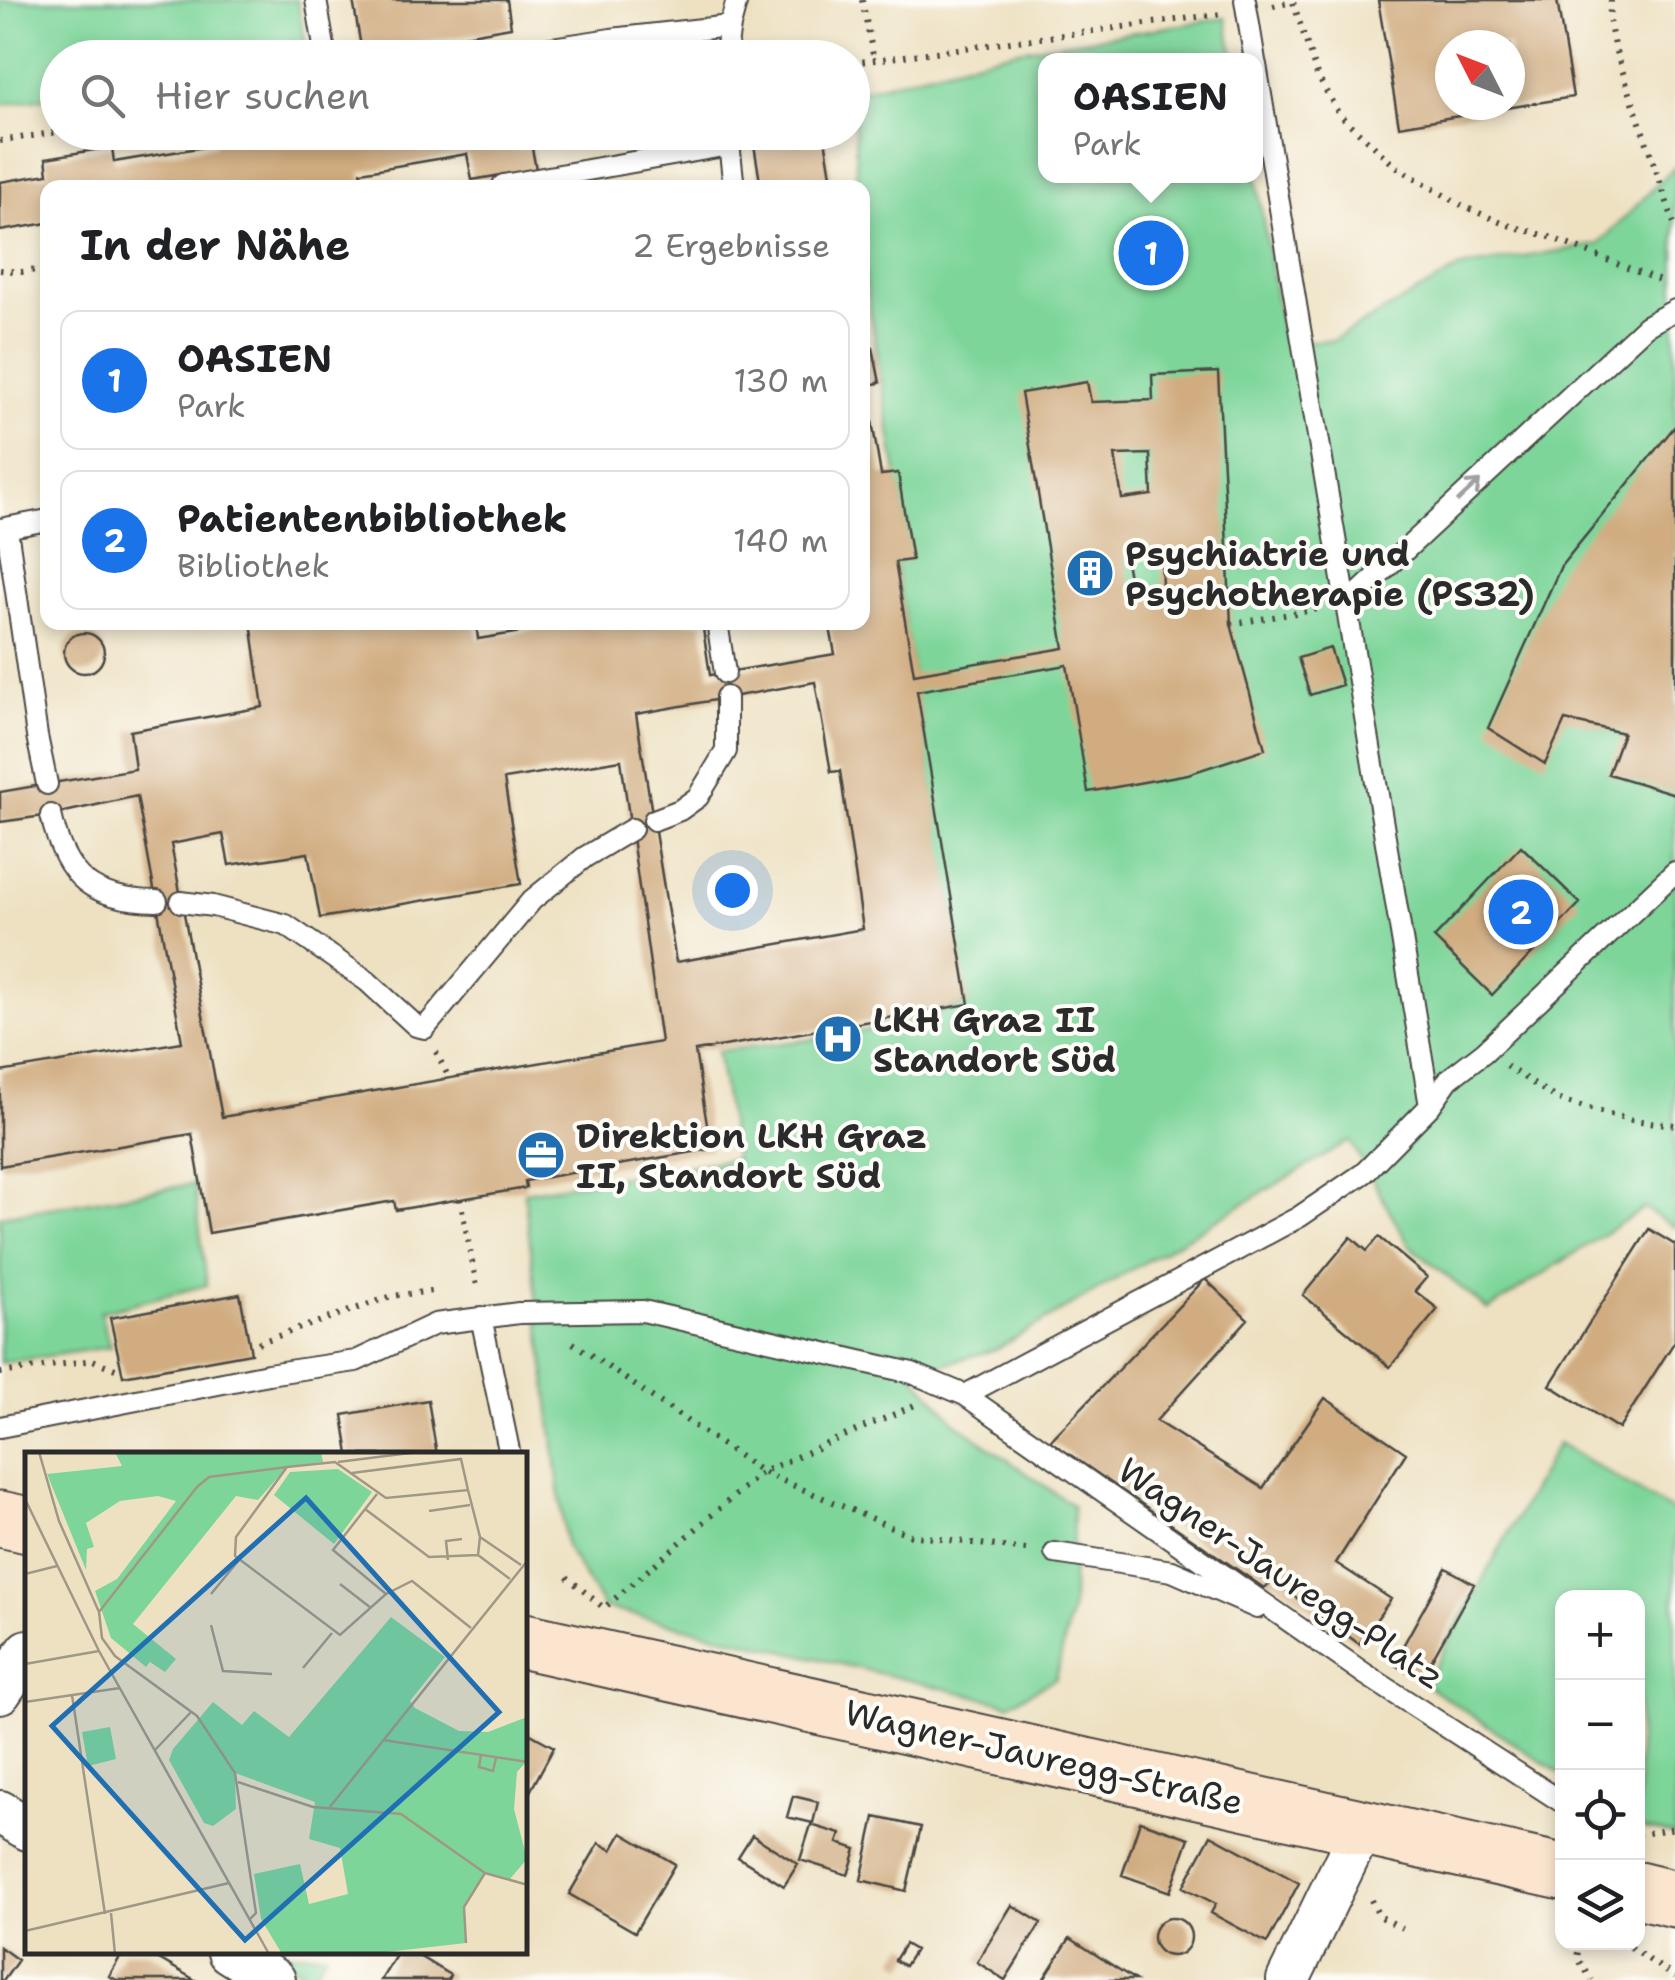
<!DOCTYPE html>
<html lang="de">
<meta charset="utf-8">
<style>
:root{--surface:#fff;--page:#f2f2f2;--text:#202124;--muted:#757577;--line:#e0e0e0;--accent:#1a73e8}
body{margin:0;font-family:"Shantell Sans",sans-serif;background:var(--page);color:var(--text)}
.controls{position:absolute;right:30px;bottom:30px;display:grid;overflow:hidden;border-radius:20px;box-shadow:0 5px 15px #0003}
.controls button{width:90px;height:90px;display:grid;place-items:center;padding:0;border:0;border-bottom:2px solid var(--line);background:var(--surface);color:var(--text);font:50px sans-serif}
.compass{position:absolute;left:1435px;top:30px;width:90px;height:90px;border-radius:50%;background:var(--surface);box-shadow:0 5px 15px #0003;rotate:312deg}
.you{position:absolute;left:732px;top:890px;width:35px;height:35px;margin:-25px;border:8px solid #fff;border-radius:50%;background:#1a73e8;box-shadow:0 0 0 15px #1a73e833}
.badge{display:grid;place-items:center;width:65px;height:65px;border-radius:50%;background:var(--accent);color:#fff;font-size:32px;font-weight:700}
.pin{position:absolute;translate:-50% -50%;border:5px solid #fff;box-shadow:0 2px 10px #0006}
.popup{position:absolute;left:1038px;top:53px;width:225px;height:130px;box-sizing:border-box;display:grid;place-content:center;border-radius:20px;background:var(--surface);filter:drop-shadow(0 2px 8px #0005);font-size:32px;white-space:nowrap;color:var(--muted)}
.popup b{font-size:38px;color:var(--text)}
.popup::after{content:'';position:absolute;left:50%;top:100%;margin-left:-20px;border:20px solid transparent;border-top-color:var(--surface)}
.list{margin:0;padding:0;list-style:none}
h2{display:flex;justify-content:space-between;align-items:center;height:130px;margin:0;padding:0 40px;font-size:42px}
h2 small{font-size:32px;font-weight:400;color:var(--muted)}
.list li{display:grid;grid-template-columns:65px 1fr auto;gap:30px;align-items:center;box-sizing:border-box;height:140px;margin:0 20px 20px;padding:0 20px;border:2px solid var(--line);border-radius:20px}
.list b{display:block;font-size:38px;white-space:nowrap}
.list p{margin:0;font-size:32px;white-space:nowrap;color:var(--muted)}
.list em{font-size:32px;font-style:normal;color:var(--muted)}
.icon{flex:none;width:55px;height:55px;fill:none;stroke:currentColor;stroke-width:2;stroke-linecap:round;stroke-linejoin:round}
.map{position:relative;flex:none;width:1675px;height:1980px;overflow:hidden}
.search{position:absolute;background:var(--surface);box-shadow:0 5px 15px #0003;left:40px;top:40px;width:830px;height:110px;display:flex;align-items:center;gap:25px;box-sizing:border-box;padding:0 35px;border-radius:55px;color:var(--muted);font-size:38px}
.panel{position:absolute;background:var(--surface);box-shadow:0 5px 15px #0003;left:40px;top:180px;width:830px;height:450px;border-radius:20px}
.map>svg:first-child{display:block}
</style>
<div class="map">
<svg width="1675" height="1980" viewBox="0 0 1675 1980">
<rect width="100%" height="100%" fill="#fdfcf7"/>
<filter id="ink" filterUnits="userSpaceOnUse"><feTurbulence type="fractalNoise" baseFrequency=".01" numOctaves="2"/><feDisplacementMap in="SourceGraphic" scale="20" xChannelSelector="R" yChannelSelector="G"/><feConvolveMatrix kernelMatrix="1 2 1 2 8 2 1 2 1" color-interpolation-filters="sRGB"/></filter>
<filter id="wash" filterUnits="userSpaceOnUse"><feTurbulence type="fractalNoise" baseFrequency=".0048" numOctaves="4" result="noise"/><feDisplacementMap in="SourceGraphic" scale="40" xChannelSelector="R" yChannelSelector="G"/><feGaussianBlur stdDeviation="2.25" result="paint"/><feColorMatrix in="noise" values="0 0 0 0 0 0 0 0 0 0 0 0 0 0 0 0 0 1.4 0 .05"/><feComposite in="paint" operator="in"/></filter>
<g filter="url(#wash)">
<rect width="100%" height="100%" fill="#eee1c2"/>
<path fill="#7dd59a" stroke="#548062" stroke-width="2.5" d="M0,0h297l11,55 -250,3 -1,38 -57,9z
M1226,18l8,42 -188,1v115h210l27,165h49l128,-73 139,-24 76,-78v1062l-31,-20 -156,102 -79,-65 -59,-104 -353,208 -85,24 45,51 116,82 -1,100 -16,72 -47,26 -405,-96 -38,-61 -42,-355 211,-33 -18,-108 131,-16 120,-31 -73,-442 16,-3 -46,-279 -3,-92 -5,-1 -4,-95 160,-41z
M194,1184l13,101 -107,27 10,35 -110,16v-147z
M1558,1443l117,70v322l-30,-6 -7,-5v-226h-76v177l-137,-91z
M270,1953h56l-14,24z"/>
<g id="blocks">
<path fill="#d0ac80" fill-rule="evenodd" d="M353,0h154l4,27 -149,26z
M1378,0h179l16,97 -174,29zM1450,45h60v60h-60z
M214,132h364v3l-47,8 5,26 -64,11 -5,-26 -106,18 2,16h-315v35l-48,8v-49l48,-8 -2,-16 66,-11 2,15 102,-17z
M752,132h72l9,56h-72z
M873,348l7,35 -14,2 15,90 17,-2 14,87 -17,2 19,112 150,-26 -43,-255 66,-11 4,20 62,-2 -1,-25 66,-3 13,252 34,125 -77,25 -100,18 -21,-127 -150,26 52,313 -274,47 16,98 -186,32 1,7 -130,22 -2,-9 -185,32 -17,-99 -192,32v-94l182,-30 -45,-246 -86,19 -51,7v-30l135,-23 -5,-38 133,-24 -12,-85h225l2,17 103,-17h121l8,53 125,-21 -6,-32h33v-272zM1150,454l2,41 -30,4 -7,-44zM1161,549l1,41 -30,5 -7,-40zM815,682l16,90 9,-1 23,158 -187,33 -40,-248zM621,760l40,282 -439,75 -51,-273 52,-10 6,31 79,-12 12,65 201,-34 -17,-105z
M1675,426v368l-67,-20 15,-41 -58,-13 -20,44 -57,-36 73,-162z
M64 653a20 20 0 1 1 40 0a20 20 0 1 1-40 0Z
M1330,648l12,37 -32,10 -12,-37z
M1521,846l59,57 -88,92 -58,-57z
M1649,1229l26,16v96l-56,88 -69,-44z
M1351,1237l16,14 12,-14 48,40 -12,14 23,18 -48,58 -87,-72z
M1205,1279l43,40 -92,102 107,67 62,-90 81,55 -70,110 55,36 -32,45 -85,-63 -10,7 -214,-147z
M240,1294l11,59 -128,23 -13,-58z
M428,1400l9,55h-88l-6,-40z
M1446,1568l28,16 -53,95 -28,-15z
M525,1731l29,16 -29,54z
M793,1796l25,6 -5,21 -26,-6z
M875,1817l46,10 -15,64 -45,-11z
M1140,1821l49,17 -19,54 -48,-17z
M811,1825l30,9 -3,9 18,6 -8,26 -48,-15z
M622,1833l53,31 -40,68 -66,-38 30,-51 13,7z
M752,1835l46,29 -14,22 -46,-29z
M1211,1835l88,48 -32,60 -56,-30 5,-9 -33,-17z
M1012,1905l29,18 -36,57 -28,-18z
M1153 1937a19 19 0 1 1 38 0a19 19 0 1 1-38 0Z
M1070,1938l65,42h-92z
M905,1944l10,6 -10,16 -10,-6z
M0,1947l18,13 -14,20h-4z
M123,1952h24l48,28h-78l-8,-4z
M398,1952h14l38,23 -2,5h-67z"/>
</g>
</g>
<g filter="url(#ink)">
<use href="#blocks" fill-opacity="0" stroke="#484642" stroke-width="2.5"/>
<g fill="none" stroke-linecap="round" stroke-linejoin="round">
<g stroke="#484642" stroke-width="24">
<path id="lane" d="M316,0l10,58
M1245,0l10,61
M487,58l124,-19 119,-13 7,-26
M725,58l5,-32
M1256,65l174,1041
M728,134l6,54
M503,185l226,-40
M0,529l48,-9
M7,529l30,207 10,48
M1346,605l300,-279 29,-16
M717,622l8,51
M51,815c14,63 41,85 106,86
M654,820l26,-10 18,-13 28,-46v-54
M181,902l32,4 73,19 81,56 49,45 9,2 107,-128 53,-43 47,-28
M481,1317l29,138
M965,1395l334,-178 65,-44 66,-67 19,-27 35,-27 191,-180
M0,1427l268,-53 88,-13 79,-37 84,-11 124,-2 269,62 53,22 400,279 197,128
M1055,1553l117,18 85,37"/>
</g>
<g stroke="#484642" stroke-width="46">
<path id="street" d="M0,1692l28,-41
M0,1812l28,17
M229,1952l45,28
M1288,1980l74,-152"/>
</g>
<g stroke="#484642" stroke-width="59">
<path id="secondary" d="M0,1519l28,6
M525,1641l1037,231
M1638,1890l37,9"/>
</g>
<path stroke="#484642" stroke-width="6" stroke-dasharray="2.5 8" stroke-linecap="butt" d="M862,0l12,60
M1611,0l-2,19 5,27 61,180
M1273,6l20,-4 24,73 22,39 56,52 66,39 43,19 43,12 118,47
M852,63l369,-49
M0,141l58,-9
M0,270l21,2 27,-3
M1231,624l89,-15
M436,1052l12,24
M1506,1066l53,34 73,20 43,5
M460,1199l18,92
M258,1343l134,-47 40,-5
M573,1343l189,129 148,63 117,15
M0,1373l93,-13 27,11
M567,1577l37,31 158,-136 153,-67
M1638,1835l37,-7
M1371,1900l8,16 25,13
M1580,1942l-3,15 15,23
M1622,1942l53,35"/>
<use href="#lane" stroke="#fff" stroke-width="20"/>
<use href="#street" stroke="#fff" stroke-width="42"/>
<use href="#secondary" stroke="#fbe5cf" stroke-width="55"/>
</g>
<defs><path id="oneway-shaft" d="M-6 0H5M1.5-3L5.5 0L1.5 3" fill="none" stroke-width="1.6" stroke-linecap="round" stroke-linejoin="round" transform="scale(2.5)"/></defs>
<use stroke="#a0a0a0" href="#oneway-shaft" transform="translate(1469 491) rotate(-43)"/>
</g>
<defs>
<g id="building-disc" transform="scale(2.5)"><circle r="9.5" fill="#1f6fb2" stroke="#fdfcf7"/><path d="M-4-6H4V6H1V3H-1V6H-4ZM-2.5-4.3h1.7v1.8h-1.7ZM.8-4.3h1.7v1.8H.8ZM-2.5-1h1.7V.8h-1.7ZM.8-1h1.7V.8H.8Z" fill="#fff"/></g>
<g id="hospital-disc" transform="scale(2.5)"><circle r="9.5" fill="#1f6fb2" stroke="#fdfcf7"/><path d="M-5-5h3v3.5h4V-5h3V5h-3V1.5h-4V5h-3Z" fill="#fff"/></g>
<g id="office-disc" transform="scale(2.5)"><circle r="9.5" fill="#1f6fb2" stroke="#fdfcf7"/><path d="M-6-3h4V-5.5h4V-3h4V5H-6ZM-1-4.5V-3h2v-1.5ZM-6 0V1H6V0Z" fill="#fff"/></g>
</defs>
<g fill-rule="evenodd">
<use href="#building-disc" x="1090" y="573"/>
<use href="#hospital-disc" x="838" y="1039"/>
<use href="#office-disc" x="541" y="1155"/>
</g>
<g text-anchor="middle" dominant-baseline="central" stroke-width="8" stroke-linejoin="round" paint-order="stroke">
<g font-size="35" font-weight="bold" fill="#2b2b2b" stroke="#fdfcf7" text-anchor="start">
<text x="1125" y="553">Psychiatrie und<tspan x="1125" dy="40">Psychotherapie (PS32)</tspan></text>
<text x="873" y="1019">LKH Graz II<tspan x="873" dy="40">Standort Süd</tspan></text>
<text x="576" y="1135">Direktion LKH Graz<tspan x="576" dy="40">II, Standort Süd</tspan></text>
</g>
<g font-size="35" fill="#2b2b2b" stroke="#fdfcf7">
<text transform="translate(1281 1573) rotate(34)">Wagner-Jauregg-Platz</text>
<text transform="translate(1044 1757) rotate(13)">Wagner-Jauregg-Straße</text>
</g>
</g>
<g transform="translate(25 1452)">
<rect width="502" height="502" fill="#eee1c2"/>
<path d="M90,0h206l2,10 -36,5 -29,33 -22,-4 -103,128 43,35 -11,13 -15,-10 -4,5 -35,-29 -16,-47 22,-12 59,-78 -18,-5 -38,5 -34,22 8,24 -7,2 -1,21 -39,-96 75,-8zM313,17l34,23 -38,52 -60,-49 16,-23zM366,165l54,40 -35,44 5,7 44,23 29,1 39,-15v44l-10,11 -3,37 13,50 -18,21 -24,-7 -21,34 2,36 -97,11h-87l-21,-35 -7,-45 46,-10 9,40 39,-10 -8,-46 -31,-9 6,-37 -80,-29 1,36 -23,17 -9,-3 -35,-63 4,-11 40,-47 29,23 12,-14 35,26zM85,275l6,32 -28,7 -6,-34z" fill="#7dd59a"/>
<path fill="none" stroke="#a09886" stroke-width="2.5" d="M14,0l20,69 40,91 3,26 13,18 82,60 38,57 21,140 -7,7M313,10l80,-10M262,15l-51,70 -1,19 105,79 46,-41M327,21l109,-14 7,31M352,42l-44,56 53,44 26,-13 59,47M0,47l74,152 170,303M340,57l64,48 49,-2 2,-18M404,59l41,-6M453,103l32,24M423,108l-2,-19 16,-2M0,122l32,-8M315,132l31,24M186,142l28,-34M74,160l98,-125 12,-10 78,-10 48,-5 51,36 82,-8 12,47 41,28M186,173l12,46 49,3M0,212l74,-13M278,216l29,-35M47,243l33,219M0,250l95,-14M358,288l145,22M129,299l38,-40M456,302l-2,13 14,4 3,-13M213,330l75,25 88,7 84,59 43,12M304,356l199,-248M86,461l4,41M0,479l204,-48M441,491l-2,-36 21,-34"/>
<path fill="#1f6fb2" fill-opacity="0.15" stroke="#1f6fb2" stroke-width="5" d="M281,46l193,214 -254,228 -193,-214z"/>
<rect width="502" height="502" fill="none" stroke="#2b2b2b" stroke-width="5"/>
</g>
</svg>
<div class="controls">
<button>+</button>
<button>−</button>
<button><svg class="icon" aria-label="locate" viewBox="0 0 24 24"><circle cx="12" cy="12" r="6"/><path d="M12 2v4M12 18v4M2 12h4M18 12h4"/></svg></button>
<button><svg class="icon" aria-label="layers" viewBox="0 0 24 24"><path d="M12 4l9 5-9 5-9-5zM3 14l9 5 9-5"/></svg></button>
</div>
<svg class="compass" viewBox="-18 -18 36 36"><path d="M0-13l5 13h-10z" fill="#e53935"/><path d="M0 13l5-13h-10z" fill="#757577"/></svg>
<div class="you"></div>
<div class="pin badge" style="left:1151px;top:253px">1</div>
<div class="popup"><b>OASIEN</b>Park</div>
<div class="pin badge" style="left:1521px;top:912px">2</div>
<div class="search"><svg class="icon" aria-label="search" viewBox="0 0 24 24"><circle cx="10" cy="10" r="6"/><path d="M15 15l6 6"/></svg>Hier suchen</div>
<section class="panel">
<h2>In der Nähe<small>2 Ergebnisse</small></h2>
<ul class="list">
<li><span class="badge">1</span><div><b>OASIEN</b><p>Park</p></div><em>130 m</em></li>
<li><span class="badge">2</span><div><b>Patientenbibliothek</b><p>Bibliothek</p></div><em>140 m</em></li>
</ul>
</section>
</div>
